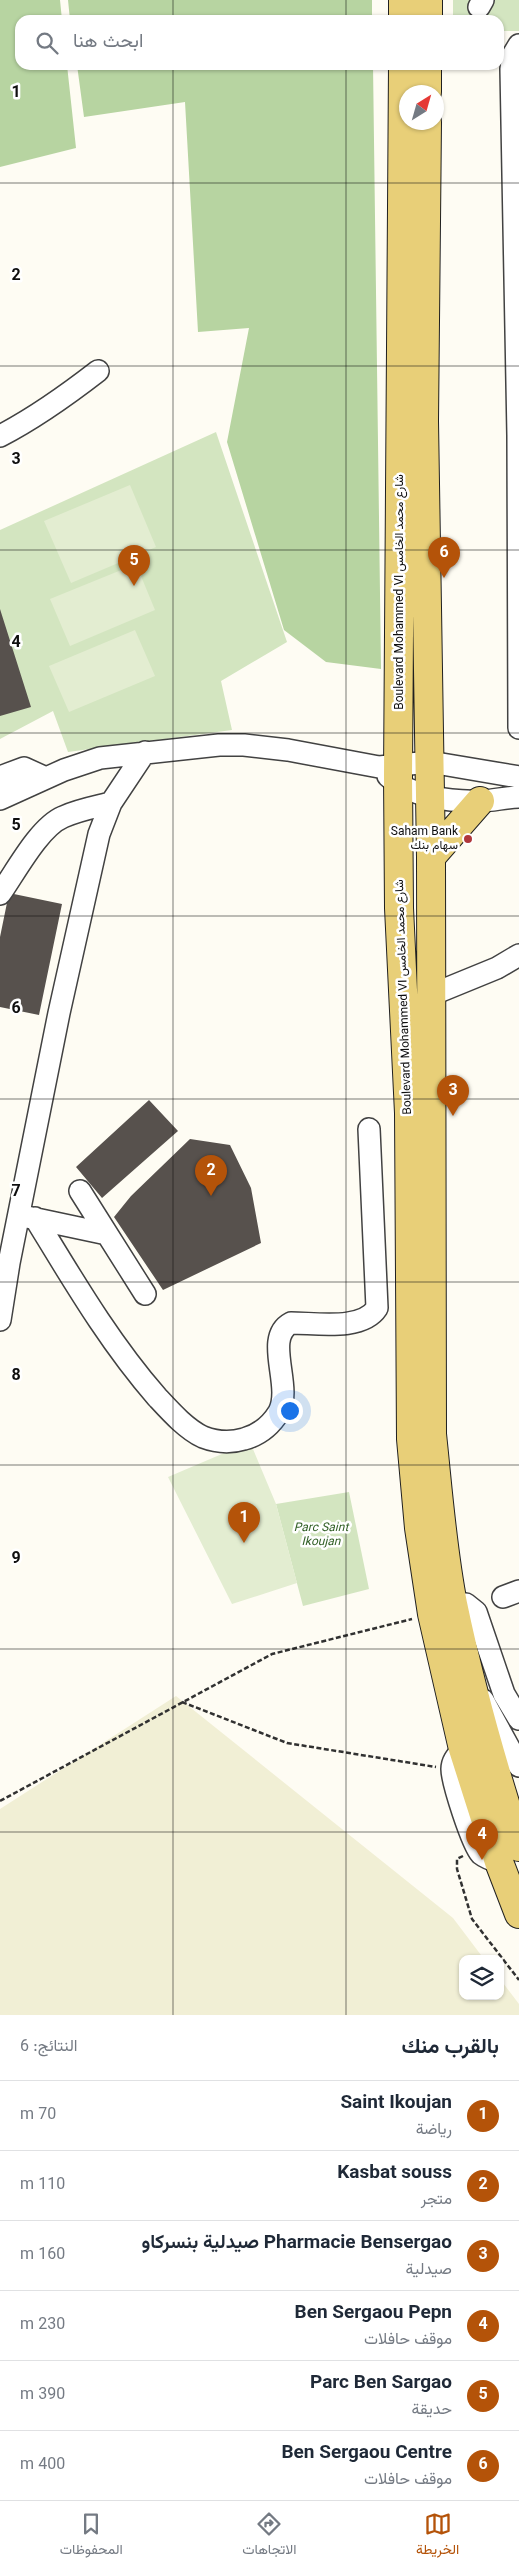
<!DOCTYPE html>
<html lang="ar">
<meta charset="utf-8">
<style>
:root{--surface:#fff;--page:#f2f2f3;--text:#1f2937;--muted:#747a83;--line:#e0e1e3;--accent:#b45309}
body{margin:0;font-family:Georgia,Vazirmatn,serif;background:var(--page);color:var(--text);direction:rtl}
.controls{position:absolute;right:15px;bottom:15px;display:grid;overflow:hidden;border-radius:10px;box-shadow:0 1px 4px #0004}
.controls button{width:45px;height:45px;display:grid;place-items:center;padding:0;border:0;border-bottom:1px solid var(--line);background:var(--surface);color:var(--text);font:25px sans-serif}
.compass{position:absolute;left:399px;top:85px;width:45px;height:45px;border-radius:50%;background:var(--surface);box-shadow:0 1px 4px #0004;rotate:37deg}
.you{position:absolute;left:289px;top:1410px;width:18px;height:18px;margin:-12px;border:4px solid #fff;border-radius:50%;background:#1a73e8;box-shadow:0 0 0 8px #1a73e833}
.badge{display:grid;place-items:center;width:32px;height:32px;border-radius:50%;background:var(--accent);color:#fff;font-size:16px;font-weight:700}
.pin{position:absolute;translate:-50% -41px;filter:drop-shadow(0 1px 2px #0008)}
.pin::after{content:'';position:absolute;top:26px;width:18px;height:15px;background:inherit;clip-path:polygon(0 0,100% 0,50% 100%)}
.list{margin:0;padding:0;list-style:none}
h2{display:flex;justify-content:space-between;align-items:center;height:65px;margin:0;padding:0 20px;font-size:21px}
h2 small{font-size:16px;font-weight:400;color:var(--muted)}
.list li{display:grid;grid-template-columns:32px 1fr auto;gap:15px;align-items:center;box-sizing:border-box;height:70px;padding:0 20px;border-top:1px solid var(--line)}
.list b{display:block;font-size:19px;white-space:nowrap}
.list p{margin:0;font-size:16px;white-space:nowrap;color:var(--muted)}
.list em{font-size:16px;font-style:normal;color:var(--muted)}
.icon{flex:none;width:28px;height:28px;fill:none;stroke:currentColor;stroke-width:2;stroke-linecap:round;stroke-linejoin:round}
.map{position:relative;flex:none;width:519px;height:2015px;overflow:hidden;direction:ltr}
.search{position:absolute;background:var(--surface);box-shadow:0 1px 4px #0004;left:15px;right:15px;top:15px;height:55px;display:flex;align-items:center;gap:12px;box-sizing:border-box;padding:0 18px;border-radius:15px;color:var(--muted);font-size:19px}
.sheet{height:485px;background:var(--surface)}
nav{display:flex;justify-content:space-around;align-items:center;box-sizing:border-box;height:70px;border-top:1px solid var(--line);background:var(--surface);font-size:14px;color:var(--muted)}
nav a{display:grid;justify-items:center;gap:2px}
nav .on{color:var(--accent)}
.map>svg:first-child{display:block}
</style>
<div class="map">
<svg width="519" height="2015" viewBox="0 0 519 2015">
<rect width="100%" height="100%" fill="#fefcf3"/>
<path fill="#f1efd5" d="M176,1696l277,222 31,41h-21v37h37v-17l19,25v11h-519v-206z"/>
<path fill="#d3e5c0" d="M453,0h66v31h-20v-11h-46z
M216,432l71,210 -66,39 11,49 -164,22 -15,-41 -53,28v-209z
M349,1492l20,97 -66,17 -27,-102z"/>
<path fill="#b7d4a1" d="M0,0h60l2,20h-42v45h47l9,83 -76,19z
M68,0h304v20h-302z
M77,65h296l8,604 -55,-7 -42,-32 -57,-188 22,-114 -51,4 -13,-230 -101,15z"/>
<path fill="#e3edd1" d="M130,485l26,62 -85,36 -27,-62z
M136,564l19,46 -85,36 -20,-47z
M135,630l20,46 -86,36 -20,-46z
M250,1442l26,62 21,79 -65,21 -64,-127z"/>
<path fill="#57514d" d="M0,609l31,98 -31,9z
M9,893l53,11 -23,111 -39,-8v-70z
M149,1100l29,31 -76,67 -26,-31z
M190,1139l40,6 21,43 10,55 -98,47 -49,-73 17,-21z"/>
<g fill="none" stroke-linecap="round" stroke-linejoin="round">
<g stroke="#424242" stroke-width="24">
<path id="minor" d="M479,7l4,-7
M519,45l-6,10 -2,14 7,366 1,293
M0,436c35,-18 67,-41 98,-65
M388,776c23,21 62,26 92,25 13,0 26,-4 39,-4
M0,777l24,-9 22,10
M0,799l64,-29 36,-12 119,-13h25l44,5 91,17 51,-5 89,15
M0,894c15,-21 39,-67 63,-77 15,-7 32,-10 48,-14
M431,995l66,-27 22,-13
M80,1191l65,103
M27,1217l80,17
M35,1218c38,62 74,124 122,179 13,14 29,32 46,40 13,5 28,6 41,2 15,-4 27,-14 35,-27 14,-27 -16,-74 12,-89 26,0 71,8 86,-15l-8,-179
M0,1320l9,-57 50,-250 40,-179 12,-31 34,-51
M503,1597l16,-6
M453,1604h13l10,8 28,82 15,25
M483,1700l36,66
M463,1749c-5,6 -11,11 -11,20 0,13 20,75 29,85 5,4 11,6 18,8"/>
</g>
<g stroke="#202020" stroke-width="30">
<path id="major" d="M403,20v-20
M428,20v-20
M403,65l-5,711 1,132 10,205 2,326 8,89 13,86 31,135 36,113 20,52
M427,92v-27
M427,122l-3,299 7,436 1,577c6,56 10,114 21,170 17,82 40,163 66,243
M431,857l49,-56"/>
</g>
<path stroke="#313131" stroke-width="2.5" stroke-dasharray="5 2.5" stroke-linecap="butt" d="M182,1702l105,41 149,24
M0,1801l272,-147 140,-35
M463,1856l-6,3v10l15,50 47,61"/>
<use href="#minor" stroke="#fff" stroke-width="21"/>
<use href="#major" stroke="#e8cf78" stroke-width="28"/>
</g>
<path fill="none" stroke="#0f0f0f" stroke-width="1" stroke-opacity="0.55" d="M173,0v20M346,0v20M173,65v1950M346,65v1950M0,183h519M0,366h519M0,550h519M0,733h519M0,916h519M0,1099h519M0,1282h519M0,1465h519M0,1649h519M0,1832h519"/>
<circle fill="#b0373b" stroke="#fff" stroke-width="2" cx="468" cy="839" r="5"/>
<g text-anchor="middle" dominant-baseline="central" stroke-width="5" stroke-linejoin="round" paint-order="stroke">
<g font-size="12" fill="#0f0f0f" stroke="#fff">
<text transform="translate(400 592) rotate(-90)">Boulevard Mohammed VI شارع محمد الخامس</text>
<text transform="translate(404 997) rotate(-92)">Boulevard Mohammed VI شارع محمد الخامس</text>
</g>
<g font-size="12" fill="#0f0f0f" stroke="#fff" text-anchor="end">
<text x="458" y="832">Saham Bank<tspan x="458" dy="14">سهام بنك</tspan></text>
</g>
<g font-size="12" font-style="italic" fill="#326027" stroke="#fff">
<text x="321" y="1528">Parc Saint<tspan x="321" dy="14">Ikoujan</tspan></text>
</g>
</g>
<g font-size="16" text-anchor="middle" font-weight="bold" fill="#0f0f0f" stroke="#fff" stroke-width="5" stroke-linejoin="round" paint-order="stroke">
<text x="16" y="97">1</text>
<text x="16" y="280">2</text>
<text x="16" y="464">3</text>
<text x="16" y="647">4</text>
<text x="16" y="830">5</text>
<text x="16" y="1013">6</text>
<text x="16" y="1196">7</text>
<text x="16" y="1380">8</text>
<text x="16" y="1563">9</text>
</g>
</svg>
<div class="controls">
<button><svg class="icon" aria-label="layers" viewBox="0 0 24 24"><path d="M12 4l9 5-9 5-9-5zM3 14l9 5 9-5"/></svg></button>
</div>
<svg class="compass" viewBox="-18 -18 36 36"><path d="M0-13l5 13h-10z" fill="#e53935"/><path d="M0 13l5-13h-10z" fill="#747a83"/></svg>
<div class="you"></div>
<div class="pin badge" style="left:244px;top:1543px">1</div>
<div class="pin badge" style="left:211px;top:1196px">2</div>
<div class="pin badge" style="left:453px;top:1116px">3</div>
<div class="pin badge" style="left:482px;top:1860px">4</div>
<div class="pin badge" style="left:134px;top:586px">5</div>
<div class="pin badge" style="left:444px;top:578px">6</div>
<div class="search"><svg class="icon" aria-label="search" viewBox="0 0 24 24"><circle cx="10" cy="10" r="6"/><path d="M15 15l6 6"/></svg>ابحث هنا</div>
</div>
<section class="sheet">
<h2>بالقرب منك<small>النتائج: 6</small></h2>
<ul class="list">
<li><span class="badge">1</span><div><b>Saint Ikoujan</b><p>رياضة</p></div><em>70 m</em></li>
<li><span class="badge">2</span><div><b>Kasbat souss</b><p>متجر</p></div><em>110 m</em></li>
<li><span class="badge">3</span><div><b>Pharmacie Bensergao صيدلية بنسركاو</b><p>صيدلية</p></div><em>160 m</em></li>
<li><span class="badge">4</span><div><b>Ben Sergaou Pepn</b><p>موقف حافلات</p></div><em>230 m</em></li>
<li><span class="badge">5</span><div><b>Parc Ben Sargao</b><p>حديقة</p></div><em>390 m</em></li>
<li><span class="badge">6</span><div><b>Ben Sergaou Centre</b><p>موقف حافلات</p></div><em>400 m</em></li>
</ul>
</section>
<nav>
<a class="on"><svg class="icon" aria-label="map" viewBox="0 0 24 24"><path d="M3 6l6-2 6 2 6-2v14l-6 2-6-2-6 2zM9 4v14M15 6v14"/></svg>الخريطة</a>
<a><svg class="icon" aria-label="directions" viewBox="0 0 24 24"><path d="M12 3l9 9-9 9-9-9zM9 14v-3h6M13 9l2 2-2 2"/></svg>الاتجاهات</a>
<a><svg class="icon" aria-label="saved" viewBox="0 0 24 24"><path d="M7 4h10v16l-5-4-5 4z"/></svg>المحفوظات</a>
</nav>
